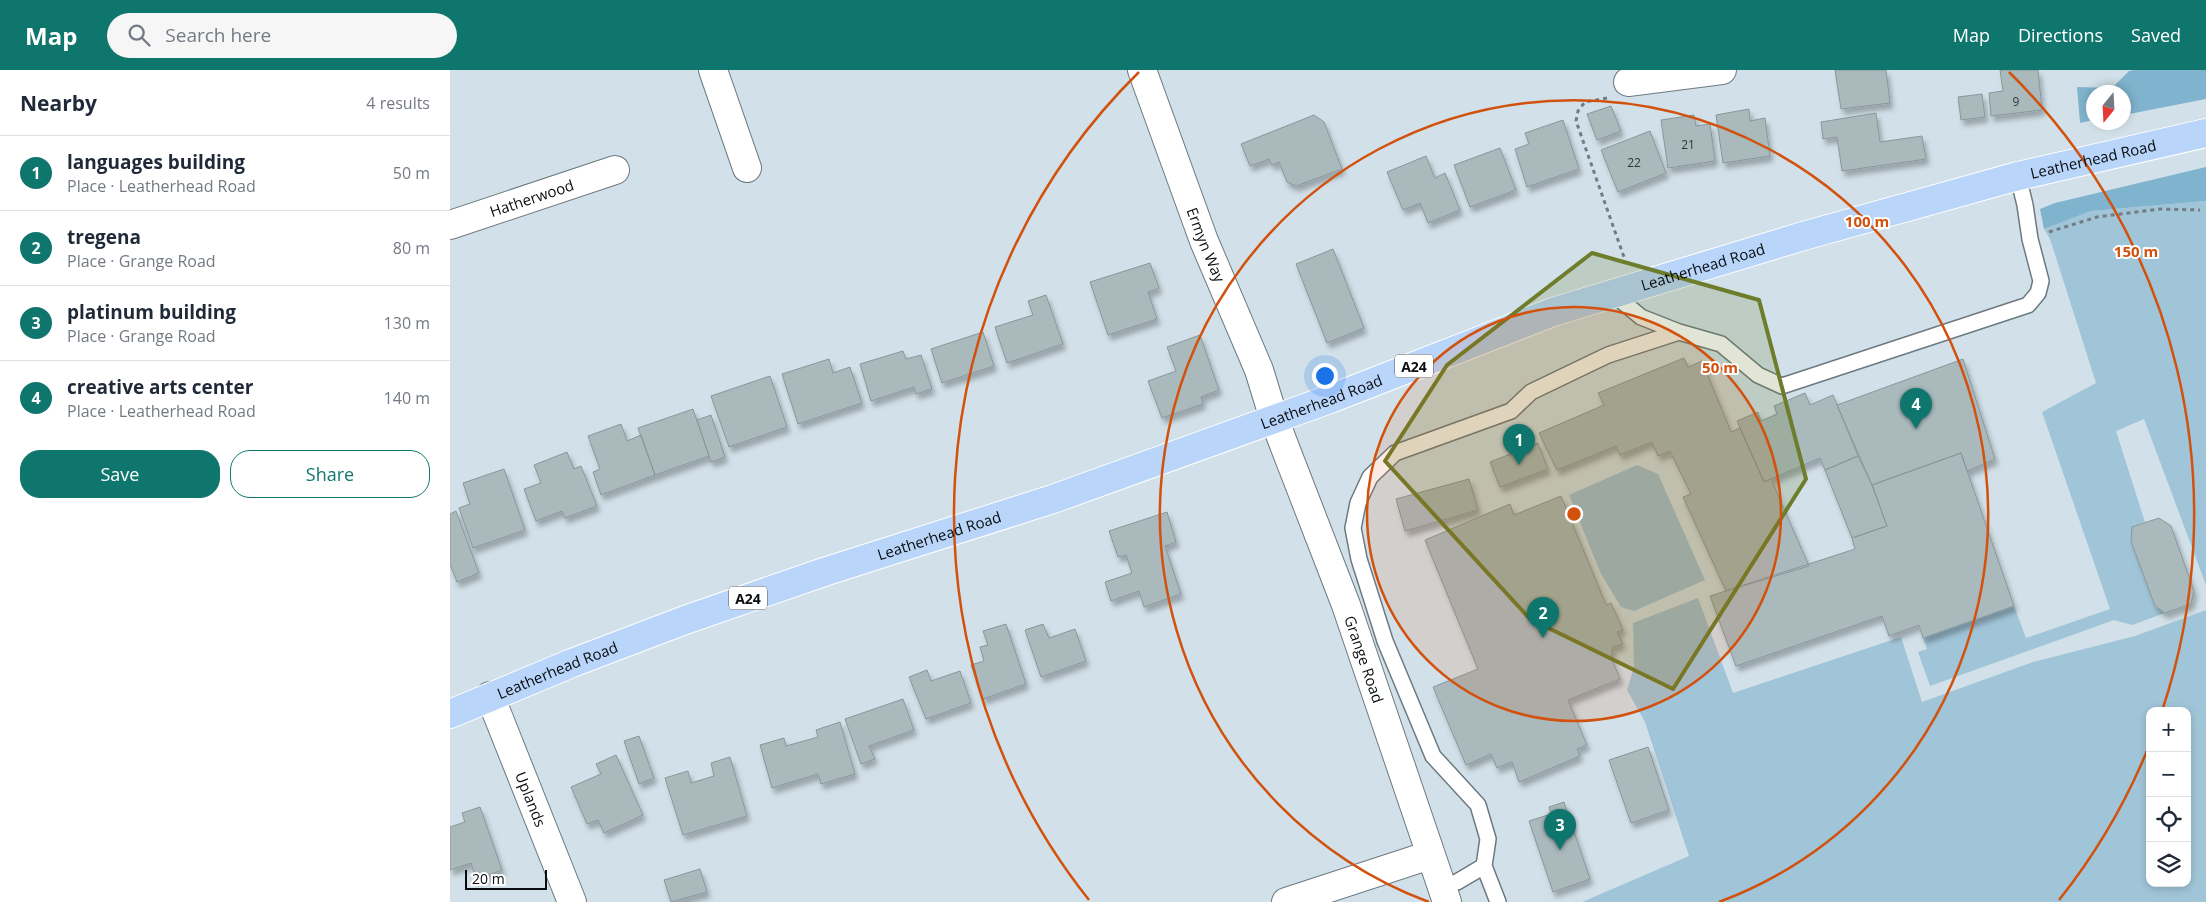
<!DOCTYPE html>
<meta charset="utf-8">
<style>
:root{--surface:#fff;--page:#f6f6f7;--text:#1f2937;--muted:#747a83;--line:#e0e1e3;--accent:#0f766e}
body{margin:0;font-family:"Open Sans",sans-serif;background:var(--page);color:var(--text)}
.controls{position:absolute;right:15px;bottom:15px;display:grid;overflow:hidden;border-radius:10px;box-shadow:0 2px 8px #0003}
.controls button{width:45px;height:45px;display:grid;place-items:center;padding:0;border:0;border-bottom:1px solid var(--line);background:var(--surface);color:var(--text);font:25px sans-serif}
.compass{position:absolute;left:1636px;top:15px;width:45px;height:45px;border-radius:50%;background:var(--surface);box-shadow:0 2px 8px #0003;rotate:198deg}
.scale{position:absolute;left:15px;bottom:12px;width:82px;box-sizing:border-box;padding-left:5px;border:2px solid #080c0f;border-top:0;font-size:14px;line-height:18px;white-space:nowrap;color:#080c0f;-webkit-text-stroke:4px #fff;paint-order:stroke}
.you{position:absolute;left:874px;top:305px;width:18px;height:18px;margin:-12px;border:4px solid #fff;border-radius:50%;background:#1a73e8;box-shadow:0 0 0 8px #1a73e833}
.badge{display:grid;place-items:center;width:32px;height:32px;border-radius:50%;background:var(--accent);color:#fff;font-size:16px;font-weight:700}
.pin{position:absolute;translate:-50% -41px;filter:drop-shadow(0 1px 2px #0008)}
.pin::after{content:'';position:absolute;top:26px;width:18px;height:15px;background:inherit;clip-path:polygon(0 0,100% 0,50% 100%)}
.list{margin:0;padding:0;list-style:none}
h2{display:flex;justify-content:space-between;align-items:center;height:65px;margin:0;padding:0 20px;font-size:21px}
h2 small{font-size:16px;font-weight:400;color:var(--muted)}
.list li{display:grid;grid-template-columns:32px 1fr auto;gap:15px;align-items:center;box-sizing:border-box;height:75px;padding:0 20px;border-top:1px solid var(--line)}
.list b{display:block;font-size:19px;white-space:nowrap}
.list p{margin:0;font-size:16px;white-space:nowrap;color:var(--muted)}
.list em{font-size:16px;font-style:normal;color:var(--muted)}
.actions{display:flex;gap:10px;padding:15px 20px}
.actions a{flex:1;padding:11px 0;border:1px solid var(--accent);border-radius:20px;text-align:center;font-size:18px;color:var(--accent)}
.actions .main{background:var(--accent);color:#fff}
.icon{flex:none;width:28px;height:28px;fill:none;stroke:currentColor;stroke-width:2;stroke-linecap:round;stroke-linejoin:round}
.map{position:relative;flex:none;width:1756px;height:832px;overflow:hidden}
header{display:flex;align-items:center;gap:30px;box-sizing:border-box;height:70px;padding:0 25px;background:var(--accent);color:#fff}
header strong{font-size:24px}
nav{display:flex;gap:28px;margin-inline-start:auto;font-size:18px}
.search{width:350px;height:45px;background:var(--page);display:flex;align-items:center;gap:12px;box-sizing:border-box;padding:0 18px;border-radius:28px;color:var(--muted);font-size:19px}
main{display:flex}
aside{flex:1;background:var(--surface)}
.map>svg:first-child{display:block}
</style>
<header>
<strong>Map</strong>
<div class="search"><svg class="icon" aria-label="search" viewBox="0 0 24 24"><circle cx="10" cy="10" r="6"/><path d="M15 15l6 6"/></svg>Search here</div>
<nav><a>Map</a><a>Directions</a><a>Saved</a></nav>
</header>
<main>
<aside>
<h2>Nearby<small>4 results</small></h2>
<ul class="list">
<li><span class="badge">1</span><div><b>languages building</b><p>Place · Leatherhead Road</p></div><em>50 m</em></li>
<li><span class="badge">2</span><div><b>tregena</b><p>Place · Grange Road</p></div><em>80 m</em></li>
<li><span class="badge">3</span><div><b>platinum building</b><p>Place · Grange Road</p></div><em>130 m</em></li>
<li><span class="badge">4</span><div><b>creative arts center</b><p>Place · Leatherhead Road</p></div><em>140 m</em></li>
</ul>
<div class="actions"><a class="main">Save</a><a>Share</a></div>
</aside>
<div class="map">
<svg width="1756" height="832" viewBox="0 0 1756 832">
<defs>
<filter id="shadow"><feDropShadow dx="3" dy="5.5" stdDeviation="2.5" flood-color="#0004"/></filter>
</defs>
<rect width="100%" height="100%" fill="#d2e1e9"/>
<path fill="#a1c5d8" fill-rule="evenodd" d="M1756,131v384l-62,-166 -28,12 29,91 -13,5 -1,14 24,65 10,7 -33,12 -18,-5 -184,66 -12,-34 9,-3 -4,-11 91,-32 12,32 84,-29 -68,-197 54,-29 -46,-144 -6,-10 47,-18z
M1187,395l21,9 47,106 -71,31 -13,-4 -21,-35 -31,-77z
M1248,528l35,95 168,-56 21,65 111,-40 102,-26 71,-26v292h-624l107,-46 -44,-134 -18,-32 7,-23 -1,-44zM1700,641h37v172h-37z"/>
<path fill="#80b3cd" d="M1685,0h71v29l-82,16v-23h-30l-1,28 -13,3 -3,-36 35,1 17,-17z
M1756,97v34l-115,10 -47,18 -4,-20 15,-6z"/>
<path fill="#a9b9bc" stroke="#87979a" filter="url(#shadow)" d="M1385,0h51l4,33 -49,6z
M1550,0h38l4,40 -51,6 -2,-23 14,-2z
M1532,24l3,23 -24,3 -3,-23z
M1161,36l10,25 -24,9 -10,-26z
M1299,39l1,12 15,-3 5,38 -47,7 -7,-48z
M1426,43l4,29 42,-6 4,23 -84,12 -5,-34 -14,2 -2,-17z
M864,45l10,7 18,47 -46,17 -9,-4 -8,-20 -7,3 -3,-6 -19,7 -9,-22z
M1244,45l2,11 14,-2 5,37 -47,7 -7,-48z
M1113,50l16,49 -52,18 -12,-38 14,-5 -4,-11z
M1200,61l16,42 -48,19 -17,-42z
M1050,78l16,42 -46,17 -16,-42z
M976,86l9,22 10,-5 15,37 -32,13 -8,-20 -17,7 -16,-38z
M883,179l31,79 -37,15 -31,-79z
M700,193l9,25 -11,4 9,27 -49,16 -18,-53z
M596,225l17,49 -56,19 -12,-36 38,-12 -5,-14z
M533,262l11,34 -52,17 -11,-34z
M750,265l19,55 -18,7 2,7 -41,14 -14,-37 28,-10 -9,-24z
M453,281l3,8 15,-4 11,34 -16,5 -2,-7 -43,14 -11,-37z
M1234,288l4,9 14,-6 29,71 9,-4 24,54 7,-3 38,87 -83,25 -43,-94 8,-3 -21,-43 -12,5 -6,-14 -32,13 -4,-9 -59,24 -18,-37 65,-28 -6,-12z
M379,289l4,14 17,-6 12,36 -64,21 -16,-50z
M1513,289l32,100 -28,12 -6,-18 -89,32 -35,-80z
M320,306l17,51 -58,20 -18,-51z
M1355,323l5,12 23,-10 25,61 -33,14 -5,-12 -56,24 -27,-61 21,-9 3,9 16,-7 -3,-8z
M243,339l16,47 -54,19 -17,-47z
M261,345l14,42 -14,5 -14,-42z
M171,354l6,17 14,-6 14,40 -54,20 -8,-23 7,-3 -12,-33z
M1088,373l10,26 -48,18 -10,-25z
M117,382l7,17 7,-3 16,40 -32,12 -3,-7 -26,10 -12,-32 17,-6 -7,-18z
M1511,383l53,153 -91,32 -4,-13 -30,11 -7,-20 -146,50 -26,-70 145,-47 -3,-11 35,-12 -15,-41z
M1408,386l14,29 15,41 -35,12 -27,-68z
M54,399l21,61 -52,18 -14,-40 11,-4 -7,-21z
M1019,409l9,31 -73,21 -9,-32z
M1111,426l45,109 5,-2 12,27 -6,2 6,12 -10,3 -2,10 9,22 -52,21 19,45 -10,4 3,7 -61,26 -7,-20 -15,6 -6,-14 -25,11 -33,-78 45,-18 -53,-129 85,-36 4,11z
M6,441l23,62 -22,9 -7,-18v-50z
M717,442l9,30 -11,4 16,48 -37,13 -5,-16 -28,10 -6,-19 27,-9 -6,-18 -8,2 -9,-26z
M1709,448l12,8 23,65 -3,13 -26,9 -10,-7 -24,-65 1,-14z
M556,554l20,60 -43,15 -12,-34 13,-4 -4,-14 8,-2 -5,-14z
M593,554l6,14 26,-9 11,32 -45,16 -16,-47z
M477,600l4,11 29,-10 11,32 -45,16 -17,-42z
M453,629l11,31 -45,16 6,13 -14,5 -16,-45z
M390,652l15,52 -34,10 -3,-10 -46,14 -12,-43 24,-7 2,8 32,-9 -2,-7z
M189,666l15,42 -15,6 -15,-43z
M1198,677l21,63 -38,13 -22,-63z
M166,685l27,60 -39,18 -6,-13 -11,4 -16,-37 30,-13 -5,-10z
M280,687l17,59 -64,19 -18,-57 23,-7 3,12 23,-7 -3,-13z
M1114,732l26,77 -37,13 -24,-71 22,-7 -2,-7z
M30,737l22,63 -26,9 -5,-16 -21,7v-43l15,-5 -3,-9z
M250,799l7,23 -36,10 -7,-22z"/>
<g fill="none" stroke-linecap="round" stroke-linejoin="round">
<g stroke="#6c7980" stroke-width="18">
<path id="lane" d="M1162,223l29,24 38,15 42,12 37,31 24,11 246,-81 10,-12 3,-12 -11,-42 -5,-34 -7,-29
M1034,796l14,36
M992,817l15,-5 27,-16 4,-27 -10,-34 -45,-49 -48,-115 -26,-82 -6,-31 5,-25 12,-26 25,-24 116,-42 20,-19 77,-37 71,-23"/>
</g>
<g stroke="#6c7980" stroke-width="30">
<g id="street">
<path d="M263,0l34,98"/>
<path id="s1" d="M692,0l62,171 55,129 15,49 72,186 101,297"/>
<path d="M1178,12l94,-12"/>
<path id="s2" d="M0,155l165,-55"/>
<path id="s3" d="M40,626l82,206"/>
<path d="M836,832l144,-47"/>
</g>
</g>
<g stroke="#fff" stroke-width="30">
<g id="highway">
<path id="s4" d="M0,644l122,-51 113,-43 142,-49 226,-72 277,-100 223,-87 247,-75 218,-61 188,-43"/>
</g>
</g>
<path stroke="#727c81" stroke-width="3" stroke-dasharray="4 4" stroke-linecap="butt" d="M1157,28l-22,4 -7,9 -2,10 49,139
M1599,162l48,-15 64,-8 39,1"/>
<use href="#lane" stroke="#fff" stroke-width="15"/>
<use href="#street" stroke="#fff" stroke-width="28"/>
<use href="#highway" stroke="#b9d5f9" stroke-width="28"/>
</g>
<path fill="#6d7d2b" fill-opacity="0.2" stroke="#6d7d2b" stroke-width="4" stroke-linejoin="round" d="M1142,183l167,47 47,179 -133,210 -143,-70 -145,-158 62,-96z"/>
<circle cx="1124" cy="444" r="207" fill="#d2510c" fill-opacity=".12"/>
<g fill="none" stroke="#d2510c" stroke-width="2.5">
<circle cx="1124" cy="444" r="207"/>
<path d="M979 832A414 414 0 1 1 1269 832"/>
<path d="M1699 676A620 620 0 0 1 1609 830M639 830A620 620 0 0 1 689 2M1559 2A620 620 0 0 1 1712 641"/>
</g>
<g text-anchor="middle" dominant-baseline="central" stroke-width="4" stroke-linejoin="round" paint-order="stroke">
<g font-size="12" fill="#30373a">
<text x="1566" y="31">9</text>
<text x="1238" y="74">21</text>
<text x="1184" y="92">22</text>
</g>
<g fill="#fff" stroke="#525557" stroke-width="1">
<rect x="945" y="284.5" width="38" height="23" rx="4"/>
<rect x="279" y="516.5" width="38" height="23" rx="4"/>
</g>
<g font-size="14" font-weight="bold" fill="#080c0f">
<text x="964" y="296">A24</text>
<text x="298" y="528">A24</text>
</g>
<g font-size="15" fill="#080c0f" stroke="#fff">
<text stroke="none"><textPath href="#s4" startOffset="1736">Leatherhead Road</textPath></text>
<text stroke="none"><textPath href="#s2" startOffset="86">Hatherwood</textPath></text>
<text stroke="none"><textPath href="#s1" startOffset="186">Ermyn Way</textPath></text>
<text stroke="none"><textPath href="#s4" startOffset="1331">Leatherhead Road</textPath></text>
<text stroke="none"><textPath href="#s4" startOffset="926">Leatherhead Road</textPath></text>
<text stroke="none"><textPath href="#s4" startOffset="521">Leatherhead Road</textPath></text>
<text stroke="none"><textPath href="#s1" startOffset="630">Grange Road</textPath></text>
<text stroke="none"><textPath href="#s4" startOffset="116">Leatherhead Road</textPath></text>
<text stroke="none"><textPath href="#s3" startOffset="111">Uplands</textPath></text>
</g>
</g>
<circle cx="1124" cy="444" r="8" fill="#d2510c" stroke="#fff" stroke-width="2.5"/>
<g font-size="15" text-anchor="middle" font-weight="bold" fill="#d2510c" stroke="#fff" stroke-width="4" stroke-linejoin="round" paint-order="stroke">
<text x="1417" y="157">100 m</text>
<text x="1686" y="187">150 m</text>
<text x="1270" y="303">50 m</text>
</g>
</svg>
<div class="controls">
<button>+</button>
<button>−</button>
<button><svg class="icon" aria-label="locate" viewBox="0 0 24 24"><circle cx="12" cy="12" r="6"/><path d="M12 2v4M12 18v4M2 12h4M18 12h4"/></svg></button>
<button><svg class="icon" aria-label="layers" viewBox="0 0 24 24"><path d="M12 4l9 5-9 5-9-5zM3 14l9 5 9-5"/></svg></button>
</div>
<svg class="compass" viewBox="-18 -18 36 36"><path d="M0-13l5 13h-10z" fill="#e53935"/><path d="M0 13l5-13h-10z" fill="#747a83"/></svg>
<div class="scale">20 m</div>
<div class="you"></div>
<div class="pin badge" style="left:1069px;top:395px">1</div>
<div class="pin badge" style="left:1093px;top:568px">2</div>
<div class="pin badge" style="left:1110px;top:780px">3</div>
<div class="pin badge" style="left:1466px;top:359px">4</div>
</div>
</main>
